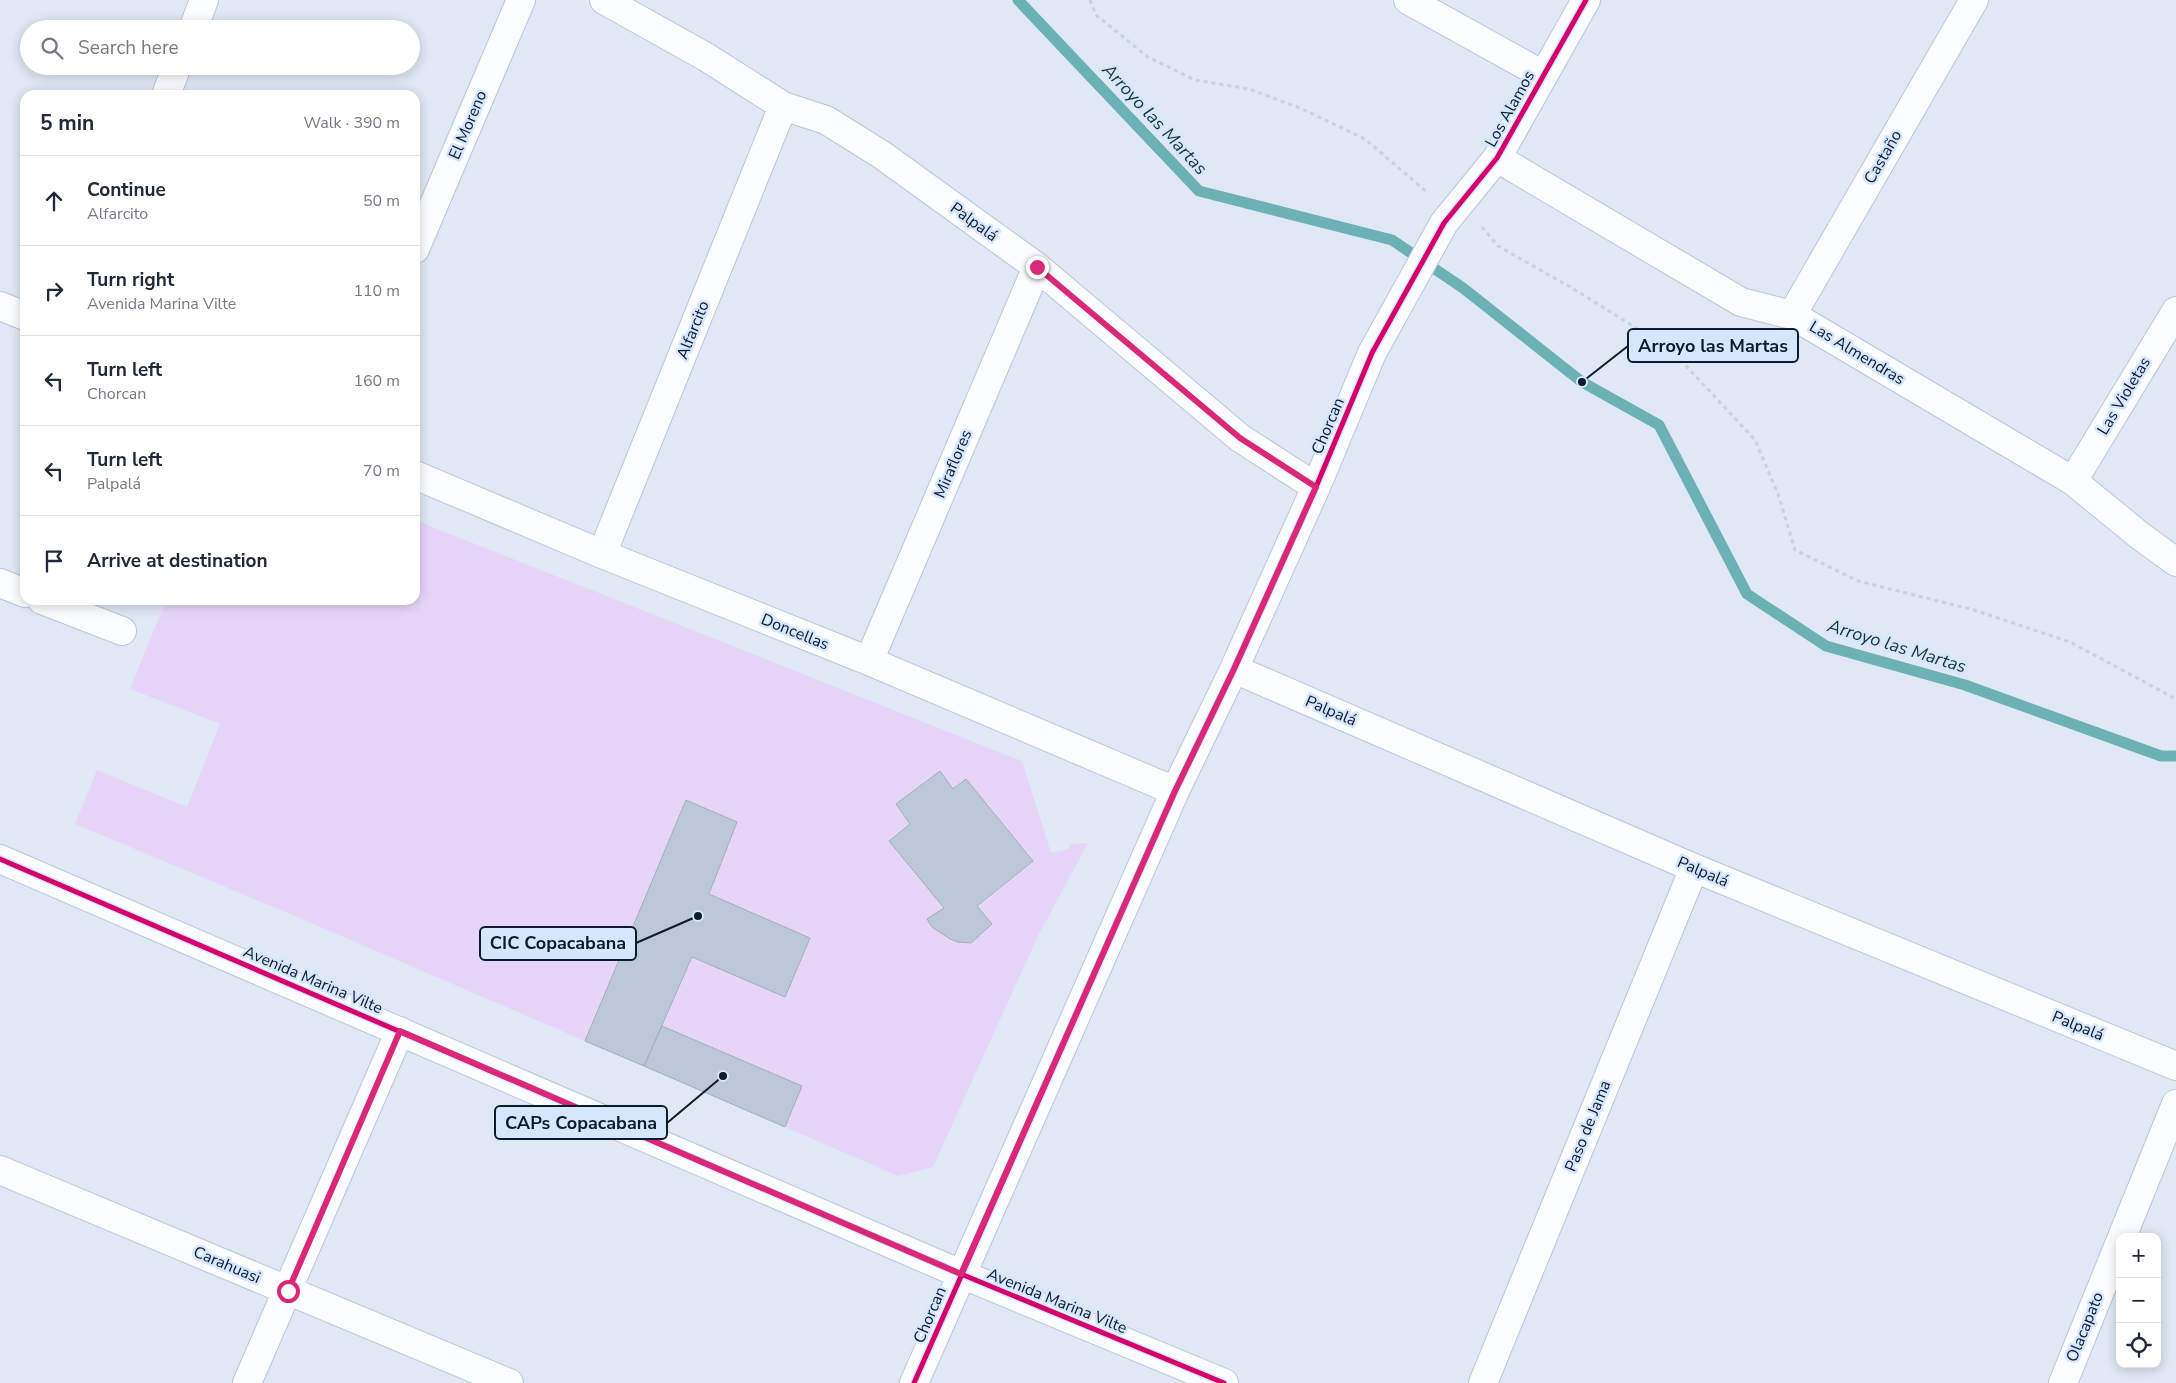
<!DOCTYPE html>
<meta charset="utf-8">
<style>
:root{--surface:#fff;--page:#f2f2f3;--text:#1f2937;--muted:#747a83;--line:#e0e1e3}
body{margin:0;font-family:"Nunito Sans",sans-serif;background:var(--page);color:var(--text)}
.controls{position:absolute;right:15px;bottom:15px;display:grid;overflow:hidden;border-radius:10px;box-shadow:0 2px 12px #0003}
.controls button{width:45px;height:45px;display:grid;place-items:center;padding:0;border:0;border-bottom:1px solid var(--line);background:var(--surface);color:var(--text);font:25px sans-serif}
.stop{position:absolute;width:15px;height:15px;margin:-11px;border:4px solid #db2777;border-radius:50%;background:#fff}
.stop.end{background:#db2777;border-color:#fff;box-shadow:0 1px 5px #0008}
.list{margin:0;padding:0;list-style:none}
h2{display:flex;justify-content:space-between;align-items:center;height:65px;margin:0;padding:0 20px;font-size:21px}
h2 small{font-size:16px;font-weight:400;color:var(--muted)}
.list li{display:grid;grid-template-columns:32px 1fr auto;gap:15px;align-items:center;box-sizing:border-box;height:90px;padding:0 20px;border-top:1px solid var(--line)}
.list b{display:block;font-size:19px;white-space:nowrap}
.list p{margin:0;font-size:16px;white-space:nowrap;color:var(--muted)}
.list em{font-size:16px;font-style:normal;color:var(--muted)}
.icon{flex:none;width:28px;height:28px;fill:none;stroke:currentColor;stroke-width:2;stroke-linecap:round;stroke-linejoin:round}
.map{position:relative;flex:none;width:2176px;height:1383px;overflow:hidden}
.search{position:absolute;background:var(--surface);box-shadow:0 2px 12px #0003;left:20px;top:20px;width:400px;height:55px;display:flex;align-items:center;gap:12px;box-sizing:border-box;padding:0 18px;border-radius:28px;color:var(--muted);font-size:19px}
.panel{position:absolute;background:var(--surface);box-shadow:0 2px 12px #0003;left:20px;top:90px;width:400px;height:515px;border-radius:15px}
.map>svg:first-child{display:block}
</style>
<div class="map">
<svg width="2176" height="1383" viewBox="0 0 2176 1383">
<rect width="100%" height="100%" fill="#dfe8f4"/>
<path fill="#e6d5f8" d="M415,520l607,241 29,92 18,-4 1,-5 18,-1 -50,93 -105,231 -35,9 -113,-49 17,-41 -140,-60 30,-69 117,-19 -100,-44 28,-72 -50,-22 -102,241 -288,-124 -222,-93 22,-54 90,37 33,-83 -90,-35 36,-89h249z"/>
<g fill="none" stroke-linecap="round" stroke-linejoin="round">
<path stroke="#6bb1b5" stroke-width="11" d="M1018,0l181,191 193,49 71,48 119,94 77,43 88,169 79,52 139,39 196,71h15"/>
</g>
<path fill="#bcc8d7" stroke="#a3aebd" d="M940,771l13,18 13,-10 67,82 -56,45 15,18 -21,19 -13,-1 -8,-3 -18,-12 -5,-8 17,-11 -55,-67 21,-17 -14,-20z
M686,800l51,22 -28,72 101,44 -25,59 -93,-40 -48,109 -59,-25z
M662,1026l140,60 -17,41 -141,-61z"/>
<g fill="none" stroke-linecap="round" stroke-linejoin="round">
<g stroke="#bbc6d7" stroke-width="30">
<path id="minor" d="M604,0l102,57 77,49 43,14 56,35 155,112 203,171 76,49
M1408,0l135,75
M193,29l11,-29
M166,95l11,-29
M1497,158l244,144 51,13 281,166 66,54 37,27
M415,249l106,-249
M0,306l25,10
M1792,315l182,-315
M415,475l187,79 267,107 306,130
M2073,481l103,-170
M602,554l181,-448
M0,583l25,10
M42,600l80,31
M869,661l168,-394
M1234,669l460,199 482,198
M0,859l961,415 263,109
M0,1170l509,213
M2122,1237l54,-133
M247,1383l153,-352
M914,1383l261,-592 59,-122 82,-182 56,-134 72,-130 53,-65 89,-158
M1483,1383l211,-515
M2063,1383l57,-141"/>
</g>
<path stroke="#ced1d5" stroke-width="3" stroke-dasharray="4 4" stroke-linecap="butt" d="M1090,0l6,15 52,42 47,23 54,9 51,19 65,31 63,54
M1482,227l16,19 74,42 98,61 34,36 51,55 23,54 17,56 63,31 116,29 96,32 106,57"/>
<use href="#minor" stroke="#fafcfd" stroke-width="28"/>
<g stroke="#d6e7fd" stroke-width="8">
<path id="cycleway" d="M0,859l961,415 263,109
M914,1383l261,-592 59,-122 82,-182 56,-134 72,-130 53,-65 89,-158"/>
</g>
<use href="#cycleway" stroke="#d6006c" stroke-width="5"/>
</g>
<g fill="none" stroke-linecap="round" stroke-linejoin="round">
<path stroke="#db2777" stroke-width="6" d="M288,1291l112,-260 561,243 214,-483 59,-122 82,-182 -76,-49 -203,-171"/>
</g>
<g text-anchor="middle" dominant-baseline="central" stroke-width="5" stroke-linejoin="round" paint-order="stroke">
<g font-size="16" fill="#0c1b2e" stroke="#d6e7fd">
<text transform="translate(1510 109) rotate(-61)">Los Alamos</text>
<text transform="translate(468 125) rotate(-67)">El Moreno</text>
<text transform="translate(1883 157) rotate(-60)">Castaño</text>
<text transform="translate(974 222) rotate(36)">Palpalá</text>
<text transform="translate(693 330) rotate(-68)">Alfarcito</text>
<text transform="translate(1857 353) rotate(31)">Las Almendras</text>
<text transform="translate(2124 396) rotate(-59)">Las Violetas</text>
<text transform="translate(1328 426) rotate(-67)">Chorcan</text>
<text transform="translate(953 464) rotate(-67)">Miraflores</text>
<text transform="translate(795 632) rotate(22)">Doncellas</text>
<text transform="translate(1331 711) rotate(23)">Palpalá</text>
<text transform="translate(1703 872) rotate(23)">Palpalá</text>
<text transform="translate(313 980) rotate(23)">Avenida Marina Vilte</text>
<text transform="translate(2078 1026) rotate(22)">Palpalá</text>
<text transform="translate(1588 1126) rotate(-68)">Paso de Jama</text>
<text transform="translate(227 1265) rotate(23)">Carahuasi</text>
<text transform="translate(1057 1301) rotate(22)">Avenida Marina Vilte</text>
<text transform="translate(930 1315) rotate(-67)">Chorcan</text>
<text transform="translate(2085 1327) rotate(-68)">Olacapato</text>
</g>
<g font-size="18" font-style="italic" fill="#193636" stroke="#d6e7fd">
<text transform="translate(1155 119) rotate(47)">Arroyo las Martas</text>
<text transform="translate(1897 646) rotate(17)">Arroyo las Martas</text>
</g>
</g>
<path fill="none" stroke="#0c1b2e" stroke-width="2" d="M1582 382L1628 346M698 916L636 943M723 1076L667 1123"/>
<g fill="#0c1b2e" stroke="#d6e7fd" stroke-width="2">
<circle cx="1582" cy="382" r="5"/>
<circle cx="698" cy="916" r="5"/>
<circle cx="723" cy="1076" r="5"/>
</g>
<g fill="#d6e7fd" stroke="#0c1b2e" stroke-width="2">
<rect x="1628" y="329" width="170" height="33" rx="5"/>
<rect x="480" y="927" width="156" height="33" rx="5"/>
<rect x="495" y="1106" width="172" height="33" rx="5"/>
</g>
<g font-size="18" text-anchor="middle" font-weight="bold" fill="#0c1b2e">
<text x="1713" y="352">Arroyo las Martas</text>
<text x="558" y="949">CIC Copacabana</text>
<text x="581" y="1129">CAPs Copacabana</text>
</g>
</svg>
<div class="controls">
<button>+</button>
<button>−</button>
<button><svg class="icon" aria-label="locate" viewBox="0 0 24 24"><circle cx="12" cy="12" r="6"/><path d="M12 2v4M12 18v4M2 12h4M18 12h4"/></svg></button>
</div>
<div class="stop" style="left:288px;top:1291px"></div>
<div class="stop end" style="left:1037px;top:267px"></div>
<div class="search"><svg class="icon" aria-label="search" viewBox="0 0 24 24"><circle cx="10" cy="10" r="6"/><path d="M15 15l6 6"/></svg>Search here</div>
<section class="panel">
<h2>5 min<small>Walk · 390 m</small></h2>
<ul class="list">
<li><svg class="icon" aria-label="ahead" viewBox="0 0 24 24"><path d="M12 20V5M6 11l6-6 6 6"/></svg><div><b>Continue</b><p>Alfarcito</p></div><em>50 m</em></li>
<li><svg class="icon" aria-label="right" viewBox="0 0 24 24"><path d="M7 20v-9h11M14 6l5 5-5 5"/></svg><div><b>Turn right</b><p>Avenida Marina Vilte</p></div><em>110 m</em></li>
<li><svg class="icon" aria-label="left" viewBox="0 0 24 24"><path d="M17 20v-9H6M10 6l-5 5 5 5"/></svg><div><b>Turn left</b><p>Chorcan</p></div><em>160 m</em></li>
<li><svg class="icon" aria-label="left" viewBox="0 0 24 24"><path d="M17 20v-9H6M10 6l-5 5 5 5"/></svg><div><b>Turn left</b><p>Palpalá</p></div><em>70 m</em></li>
<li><svg class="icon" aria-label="arrive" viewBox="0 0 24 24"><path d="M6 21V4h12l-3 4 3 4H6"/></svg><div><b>Arrive at destination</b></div></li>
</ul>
</section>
</div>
